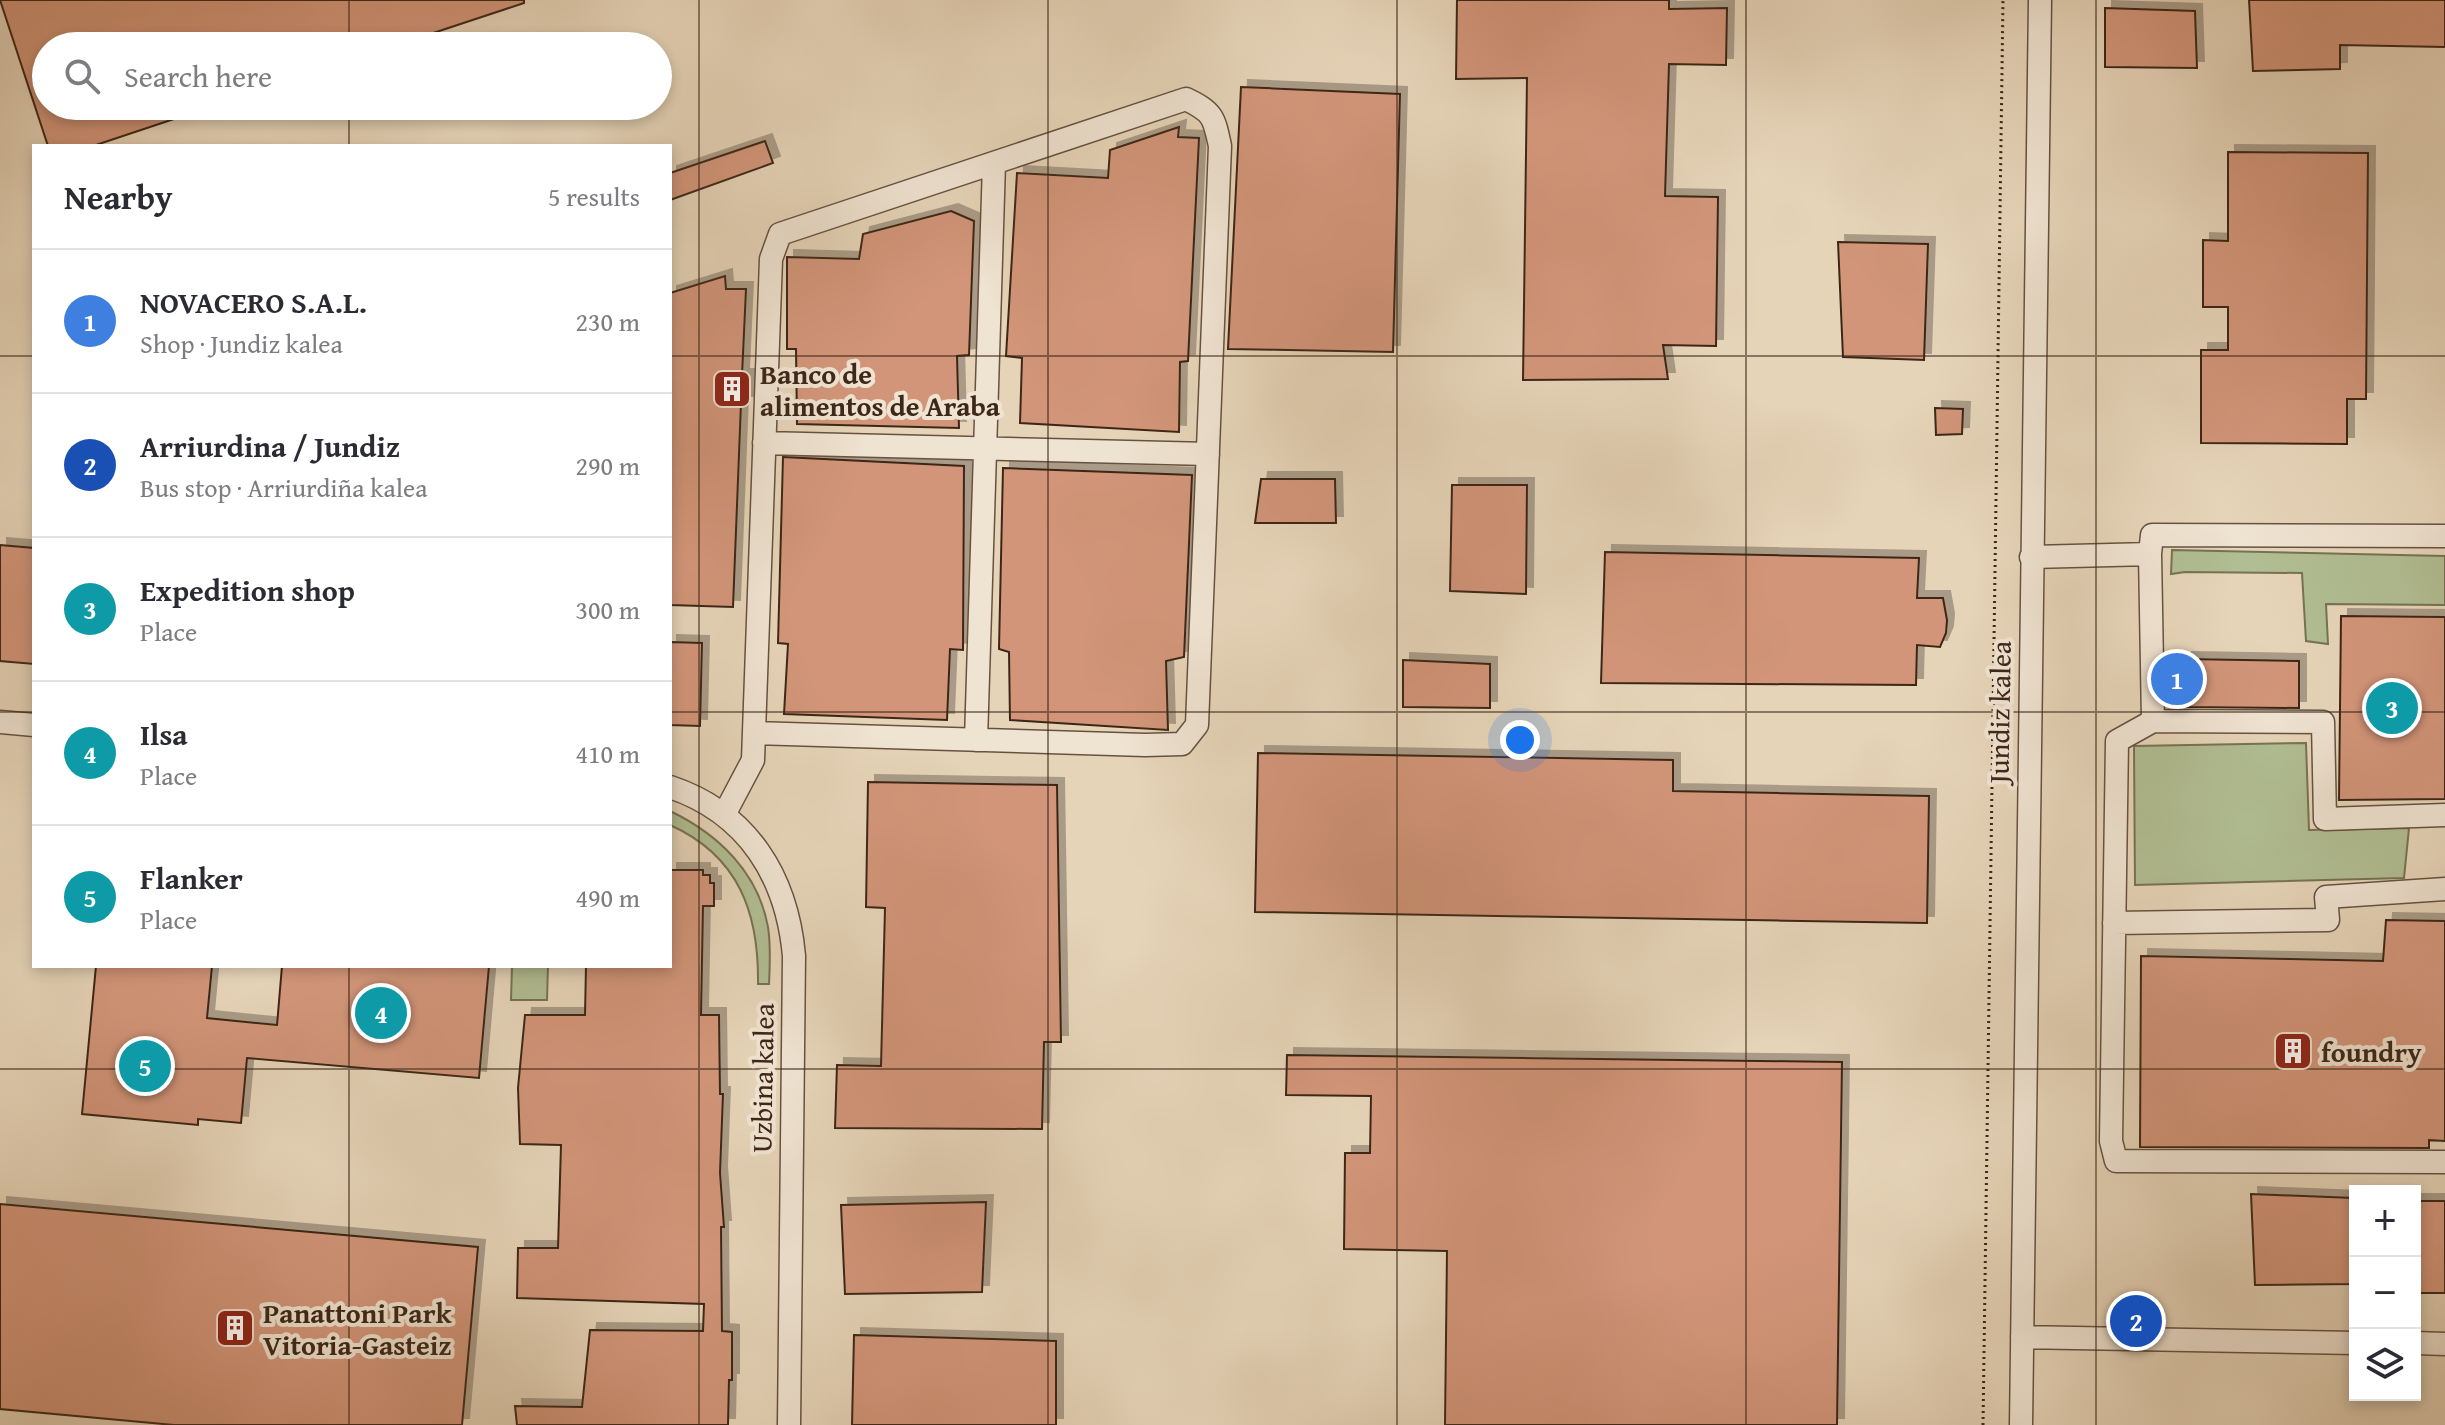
<!DOCTYPE html>
<meta charset="utf-8">
<style>
:root{--surface:#fff;--page:#f7f7f7;--text:#2b2b33;--muted:#7c7c81;--line:#e1e1e2;--accent:#8f2418}
body{margin:0;font-family:"Gentium Book Plus",serif;background:var(--page);color:var(--text)}
.controls{position:absolute;right:24px;bottom:24px;display:grid;overflow:hidden;border-radius:0px;box-shadow:0 4px 12px #0003}
.controls button{width:72px;height:72px;display:grid;place-items:center;padding:0;border:0;border-bottom:2px solid var(--line);background:var(--surface);color:var(--text);font:40px sans-serif}
.you{position:absolute;left:1520px;top:740px;width:28px;height:28px;margin:-20px;border:6px solid #fff;border-radius:50%;background:#1a73e8;box-shadow:0 0 0 12px #1a73e833}
.badge{display:grid;place-items:center;width:52px;height:52px;border-radius:50%;background:var(--accent);color:#fff;font-size:26px;font-weight:700}
.pin{position:absolute;translate:-50% -50%;border:4px solid #fff;box-shadow:0 2px 8px #0006}
.list{margin:0;padding:0;list-style:none}
h2{display:flex;justify-content:space-between;align-items:center;height:104px;margin:0;padding:0 32px;font-size:34px}
h2 small{font-size:26px;font-weight:400;color:var(--muted)}
.list li{display:grid;grid-template-columns:52px 1fr auto;gap:24px;align-items:center;box-sizing:border-box;height:144px;padding:0 32px;border-top:2px solid var(--line)}
.list b{display:block;font-size:30px;white-space:nowrap}
.list p{margin:0;font-size:26px;white-space:nowrap;color:var(--muted)}
.list em{font-size:26px;font-style:normal;color:var(--muted)}
.icon{flex:none;width:44px;height:44px;fill:none;stroke:currentColor;stroke-width:2;stroke-linecap:round;stroke-linejoin:round}
.map{position:relative;flex:none;width:2445px;height:1425px;overflow:hidden}
.search{position:absolute;background:var(--surface);box-shadow:0 4px 12px #0003;left:32px;top:32px;width:640px;height:88px;display:flex;align-items:center;gap:20px;box-sizing:border-box;padding:0 28px;border-radius:44px;color:var(--muted);font-size:30px}
.panel{position:absolute;background:var(--surface);box-shadow:0 4px 12px #0003;left:32px;top:144px;width:640px;height:824px;border-radius:0px}
.map>svg:first-child{display:block}
</style>
<div class="map">
<svg width="2445" height="1425" viewBox="0 0 2445 1425">
<defs>
<filter id="shadow"><feDropShadow dx="7" dy="-7" stdDeviation="0" flood-color="#0004"/></filter>
</defs>
<rect width="100%" height="100%" fill="#e6d4b8"/>
<filter id="stains"><feTurbulence type="fractalNoise" baseFrequency=".0025" numOctaves="4"/><feColorMatrix values="0 0 0 0 .2 0 0 0 0 .09 0 0 0 0 .02 0 0 0 .5 -.17"/></filter>
<radialGradient id="worn" r=".72"><stop offset=".6" stop-color="#630" stop-opacity="0"/><stop offset="1" stop-color="#630" stop-opacity=".3"/></radialGradient>
<path fill="#b1bd92" stroke="#777255" stroke-width="2" d="M2172,550l273,6v49l-119,-1 2,40 -22,-3 -4,-68 -117,-1 -14,2z
M2306,743l3,87 100,-2 -5,50 -269,7 -1,-139z
M670,811c48,23 88,61 98,116 3,19 2,38 1,57h-11c1,-71 -19,-128 -88,-159z
M512,966h36l-1,34h-36z"/>
<path fill="#d29579" stroke="#3d2718" stroke-width="2" filter="url(#shadow)" d="M0,0h524v3l-130,43h-348v60h158v3l-111,37h-45z
M1457,0h212v9l58,-1 -1,57 -57,-1 -4,132 53,1 -2,149 -53,-1 5,34 -145,1 4,-302 -71,1z
M2249,0h196v47l-105,-2v24l-87,2z
M2105,8l90,3 2,57 -92,-1z
M1241,87l159,7 -7,258 -165,-3z
M1179,127l-1,10 21,1 -11,223 -8,1 -1,70 -159,-9 2,-65 -16,-2 11,-183 91,5 2,-28z
M765,141l8,22 -103,37v-27z
M2228,152l140,1 -2,246h-19v45l-146,-1v-93h27v-43h-25v-67l25,1z
M951,211l23,10 -5,134 -12,1 2,72 -162,-4 -1,-75h-9v-92l72,2 4,-25z
M1838,242l90,2 -4,116 -81,-3z
M725,276l1,13h20l-4,87h6l-2,27h-5l-8,204 -63,-2v-312z
M1935,408l28,1 -1,25 -26,1z
M783,457l181,9 -1,184 -13,-1 -3,71 -163,-6 4,-70 -10,-1z
M1003,468l189,7 -8,182 -18,4 2,69 -158,-10 -1,-68 -10,-3z
M1261,479h74l1,44h-81z
M1452,485h75l-1,109 -76,-3z
M0,545l34,3v116l-34,-3z
M1605,552l314,6 -2,40h26l4,22 -1,13 -6,14 -23,-2 -1,40 -315,-2z
M2341,616l104,1v182l-106,1z
M670,642l32,1 -2,83 -30,-1z
M2185,659l114,2v47l-113,-1z
M1403,660l87,4v44l-87,-1z
M1258,753l415,7v31l256,5 -2,127 -672,-11z
M868,782l189,3 4,257h-17l-2,87 -207,-1 2,-63 44,1 4,-158 -19,-1z
M670,870h33v5h7v8h4v23h-11l-2,109h18l1,79h3l-3,79 4,54h-3l1,104 10,1v48h-3l-1,45h-211l-2,-19 67,1 8,-77 113,1 1,-27 -187,-6 1,-50h40l3,-103 -41,-1 -2,-56 7,-73h60l1,-49h84z
M2386,920l59,1v220l-16,-1v8l-289,-1 1,-191 242,5z
M96,966h116l-5,52 70,7 5,-59h207l-10,112 -232,-20 -6,65 -43,-4v6l-116,-11z
M1287,1055l555,7 -5,363h-392l2,-174 -103,-2 1,-96h25l1,-57 -85,-1z
M2251,1194l103,4 1,86 -100,1z
M2415,1201h30v92h-30z
M986,1202l-4,90 -137,2 -4,-89z
M0,1204l478,43 -16,178h-288l-174,-16z
M854,1335l202,6v84h-204z"/>
<g fill="none" stroke-linecap="round" stroke-linejoin="round">
<g stroke="#675240" stroke-width="25">
<path id="minor" d="M764,443l444,11
M2150,554l2,-19 293,1
M2031,557l119,-3 3,167 -36,20 -6,400 5,20 329,1
M2153,721l170,1 2,97 120,-4
M0,722l34,3
M976,740l18,-577
M670,787c78,26 117,90 124,169l-5,469
M724,815l29,-55 18,-501 9,-25 406,-135c27,13 28,18 34,47l-23,579 -15,19 -37,1 -391,-12
M2114,923l214,-3 -2,-23 119,-8
M2022,1337l333,6
M2415,1343l30,1
M2021,1425l19,-1425"/>
</g>
<path stroke="#3d2718" stroke-width="3" stroke-dasharray="2 4" stroke-linecap="butt" d="M1983,1425l20,-1425"/>
<use href="#minor" stroke="#efe3d1" stroke-width="22"/>
</g>
<path fill="none" stroke="#3d2718" stroke-width="2" stroke-opacity="0.55" d="M349,0v46M699,0v1425M1048,0v1425M1397,0v1425M1746,0v1425M2096,0v1425M349,106v40M0,356h34M670,356h1775M0,712h34M670,712h1775M349,966v459M0,1069h2445"/>
<defs>
<g id="building-square" transform="scale(2)"><rect x="-9" y="-9" width="18" height="18" rx="4" fill="#8f2418" stroke="#efe3d1"/><path d="M-4-6H4V6H1V3H-1V6H-4ZM-2.5-4.3h1.7v1.8h-1.7ZM.8-4.3h1.7v1.8H.8ZM-2.5-1h1.7V.8h-1.7ZM.8-1h1.7V.8H.8Z" fill="#fff"/></g>
</defs>
<g fill-rule="evenodd">
<use href="#building-square" x="732" y="389"/>
<use href="#building-square" x="2293" y="1051"/>
<use href="#building-square" x="235" y="1328"/>
</g>
<g text-anchor="middle" dominant-baseline="central" stroke-width="8" stroke-linejoin="round" paint-order="stroke">
<g font-size="28" font-weight="bold" fill="#3d2718" stroke="#efe3d1" text-anchor="start">
<text x="760" y="373">Banco de<tspan x="760" dy="32">alimentos de Araba</tspan></text>
<text x="2321" y="1051">foundry</text>
<text x="263" y="1312">Panattoni Park<tspan x="263" dy="32">Vitoria-Gasteiz</tspan></text>
</g>
<g font-size="28" fill="#3d2718" stroke="#efe3d1">
<text transform="translate(1999 712) rotate(-89)">Jundiz kalea</text>
<text transform="translate(762 1078) rotate(-89)">Uzbina kalea</text>
</g>
</g>
<rect width="100%" height="100%" filter="url(#stains)"/>
<rect width="100%" height="100%" fill="url(#worn)"/>
</svg>
<div class="controls">
<button>+</button>
<button>−</button>
<button><svg class="icon" aria-label="layers" viewBox="0 0 24 24"><path d="M12 4l9 5-9 5-9-5zM3 14l9 5 9-5"/></svg></button>
</div>
<div class="you"></div>
<div class="pin badge" style="left:2177px;top:679px;background:#3f7fe0">1</div>
<div class="pin badge" style="left:2136px;top:1321px;background:#1a4fb4">2</div>
<div class="pin badge" style="left:2392px;top:708px;background:#0f9aa8">3</div>
<div class="pin badge" style="left:381px;top:1013px;background:#0f9aa8">4</div>
<div class="pin badge" style="left:145px;top:1066px;background:#0f9aa8">5</div>
<div class="search"><svg class="icon" aria-label="search" viewBox="0 0 24 24"><circle cx="10" cy="10" r="6"/><path d="M15 15l6 6"/></svg>Search here</div>
<section class="panel">
<h2>Nearby<small>5 results</small></h2>
<ul class="list">
<li><span class="badge" style="background:#3f7fe0">1</span><div><b>NOVACERO S.A.L.</b><p>Shop · Jundiz kalea</p></div><em>230 m</em></li>
<li><span class="badge" style="background:#1a4fb4">2</span><div><b>Arriurdina / Jundiz</b><p>Bus stop · Arriurdiña kalea</p></div><em>290 m</em></li>
<li><span class="badge" style="background:#0f9aa8">3</span><div><b>Expedition shop</b><p>Place</p></div><em>300 m</em></li>
<li><span class="badge" style="background:#0f9aa8">4</span><div><b>Ilsa</b><p>Place</p></div><em>410 m</em></li>
<li><span class="badge" style="background:#0f9aa8">5</span><div><b>Flanker</b><p>Place</p></div><em>490 m</em></li>
</ul>
</section>
</div>
